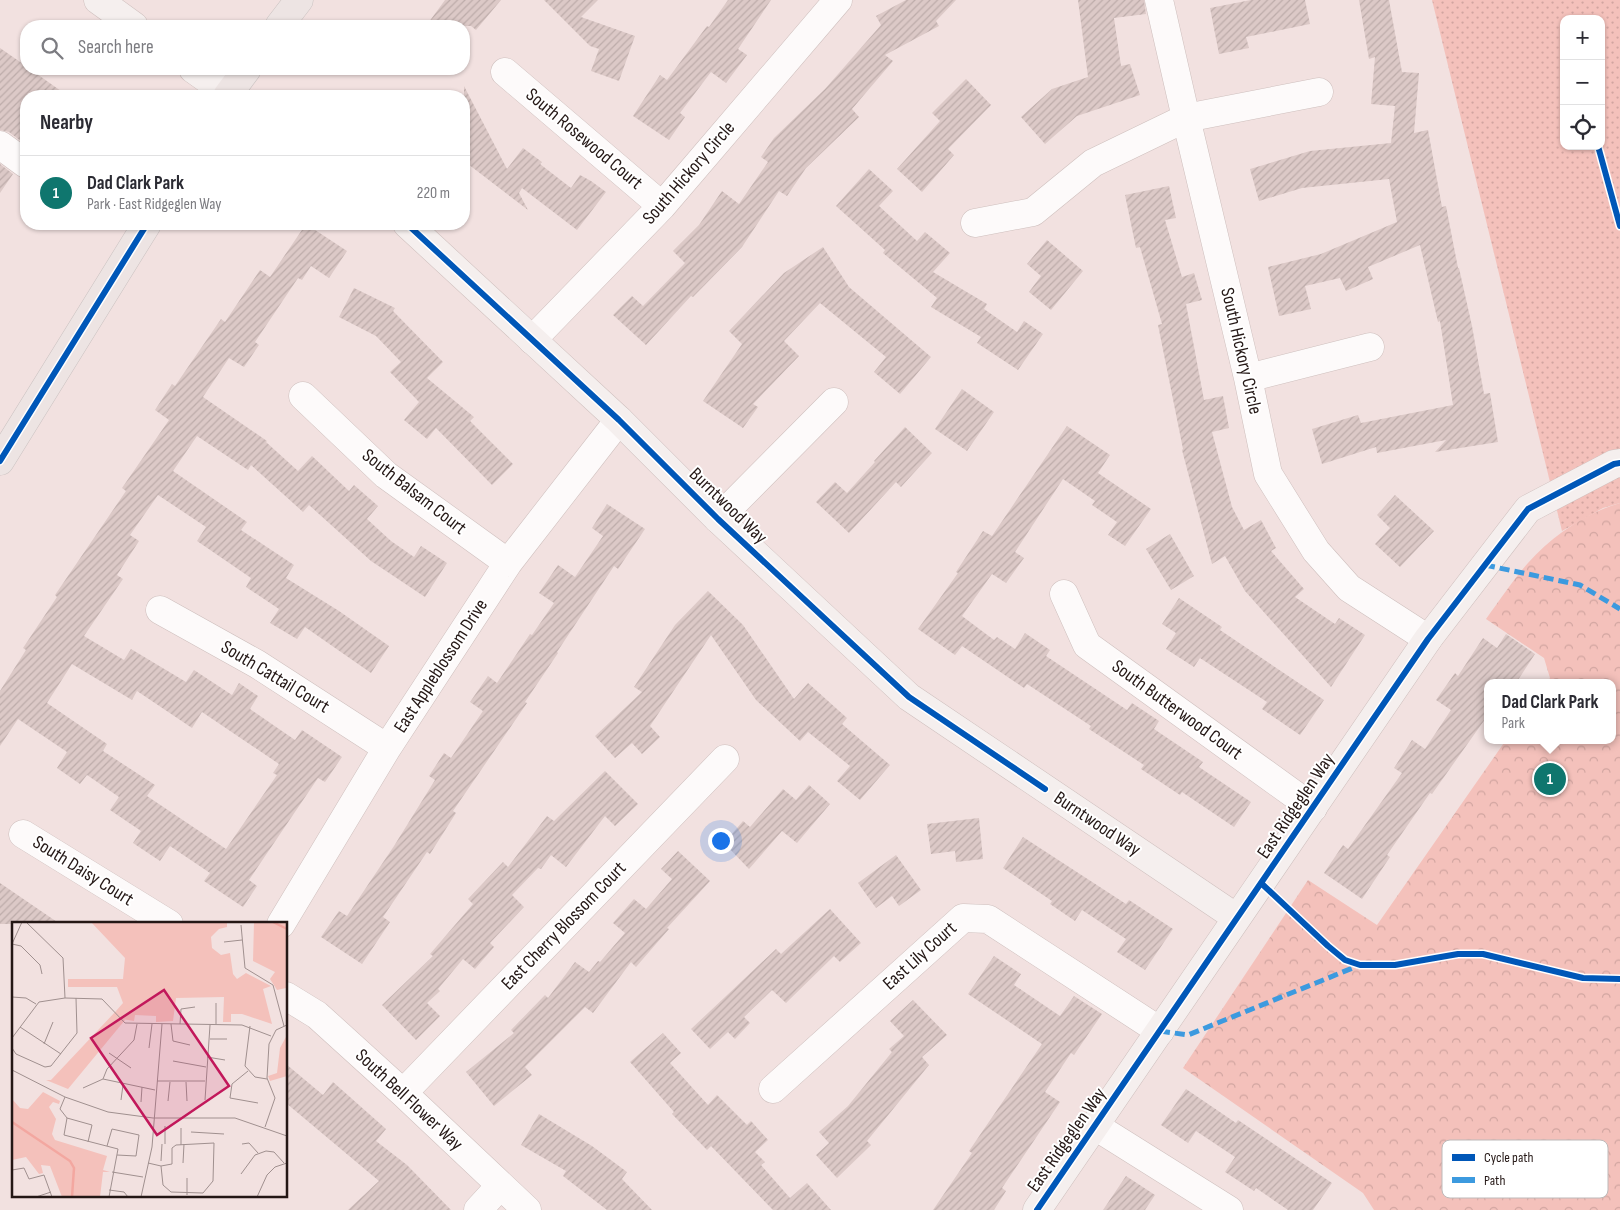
<!DOCTYPE html>
<meta charset="utf-8">
<style>
:root{--surface:#fff;--page:#f2f2f3;--text:#2b2b33;--muted:#7c7c81;--line:#e1e1e2;--accent:#0f766e}
body{margin:0;font-family:"Sofia Sans Condensed",sans-serif;background:var(--page);color:var(--text)}
.controls{position:absolute;right:15px;top:15px;display:grid;overflow:hidden;border-radius:10px;box-shadow:0 1px 4px #0004}
.controls button{width:45px;height:45px;display:grid;place-items:center;padding:0;border:0;border-bottom:1px solid var(--line);background:var(--surface);color:var(--text);font:25px sans-serif}
.you{position:absolute;left:720px;top:840px;width:18px;height:18px;margin:-12px;border:4px solid #fff;border-radius:50%;background:#1a73e8;box-shadow:0 0 0 8px #1a73e833}
.badge{display:grid;place-items:center;width:32px;height:32px;border-radius:50%;background:var(--accent);color:#fff;font-size:16px;font-weight:700}
.pin{position:absolute;translate:-50% -50%;border:2px solid #fff;box-shadow:0 1px 5px #0006}
.popup{position:absolute;left:1484px;top:679px;width:132px;height:65px;box-sizing:border-box;display:grid;place-content:center;border-radius:10px;background:var(--surface);filter:drop-shadow(0 1px 4px #0005);font-size:16px;white-space:nowrap;color:var(--muted)}
.popup b{font-size:19px;color:var(--text)}
.popup::after{content:'';position:absolute;left:50%;top:100%;margin-left:-10px;border:10px solid transparent;border-top-color:var(--surface)}
.list{margin:0;padding:0;list-style:none}
h2{display:flex;justify-content:space-between;align-items:center;height:65px;margin:0;padding:0 20px;font-size:21px}
h2 small{font-size:16px;font-weight:400;color:var(--muted)}
.list li{display:grid;grid-template-columns:32px 1fr auto;gap:15px;align-items:center;box-sizing:border-box;height:75px;padding:0 20px;border-top:1px solid var(--line)}
.list b{display:block;font-size:19px;white-space:nowrap}
.list p{margin:0;font-size:16px;white-space:nowrap;color:var(--muted)}
.list em{font-size:16px;font-style:normal;color:var(--muted)}
.icon{flex:none;width:28px;height:28px;fill:none;stroke:currentColor;stroke-width:2;stroke-linecap:round;stroke-linejoin:round}
.map{position:relative;flex:none;width:1620px;height:1210px;overflow:hidden}
.search{position:absolute;background:var(--surface);box-shadow:0 1px 4px #0004;left:20px;top:20px;width:450px;height:55px;display:flex;align-items:center;gap:12px;box-sizing:border-box;padding:0 18px;border-radius:20px;color:var(--muted);font-size:19px}
.panel{position:absolute;background:var(--surface);box-shadow:0 1px 4px #0004;left:20px;top:90px;width:450px;height:140px;border-radius:20px}
.map>svg:first-child{display:block}
</style>
<div class="map">
<svg width="1620" height="1210" viewBox="0 0 1620 1210">
<defs>
<pattern id="grass-dots" width="8" height="8" patternUnits="userSpaceOnUse" patternTransform="scale(1.25)"><rect width="8" height="8" fill="#f4c1bb"/><path d="M2 2h.1M6 6h.1" fill="none" stroke="#d1a5a0" stroke-width="1.8" stroke-linecap="round"/></pattern>
<pattern id="park-crowns" width="20" height="18" patternUnits="userSpaceOnUse" patternTransform="scale(1.25)"><rect width="20" height="18" fill="#f4c1bb"/><path d="M2 6a3 3 0 1 1 6 0M12 15a3 3 0 1 1 6 0" fill="none" stroke="#d1a5a0"/></pattern>
<pattern id="building-hatch" width="6" height="6" patternUnits="userSpaceOnUse" patternTransform="scale(1.25)"><rect width="6" height="6" fill="#dcc9c7"/><path d="M-1 1l2-2M0 6l6-6M5 7l2-2" fill="none" stroke="#bdacaa"/></pattern>
</defs>
<rect width="100%" height="100%" fill="#f2e1e0"/>
<path fill="url(#grass-dots)" fill-rule="evenodd" d="M1432,0h188v503l-17,5 -41,23zM1564,19h37v127h-37z"/>
<path fill="url(#park-crowns)" d="M1620,503v707h-246l-11,-17 -180,-125 125,-188 69,45 129,-185h106v-57h-65l3,-5 -6,-20 -58,-39c14,-19 27,-39 42,-56 24,-27 57,-50 92,-60z"/>
<path fill="url(#building-hatch)" fill-rule="evenodd" d="M445,0h56l-25,30 -5,-4h-45z
M544,0h54l-17,17 54,19 -16,45 -28,-10 8,-22 -9,-3z
M728,0h43l-33,49 9,6 -21,28 -15,-11 -31,41 5,4 -16,23 -36,-24 27,-41 7,5 40,-54 2,1z
M906,0h50l-20,21 3,5 -54,29 8,6 -41,48 7,8 -53,51 -19,28 -8,-5 -37,56 -49,50 -2,-1 -45,49 -33,-30 19,-19 11,10 42,-43 -12,-12 26,-26 23,-34 17,13 29,-42 -7,-5 13,-19 51,-49 56,-64 -5,-9z
M1078,0h66l2,14 -32,4 7,48 9,-2 10,31 -63,21 -32,28 -24,-27 31,-28 36,-12z
M1251,0h54l5,24 -64,13 3,11 -30,6 -9,-46z
M1359,0h30l13,72 17,1 -5,60 14,-3 14,77 4,-1 12,62h1l13,58 12,68 6,-1 8,49 -63,10 11,-12 -69,13 -1,-6 -54,17 -10,-35 46,-14 3,8 92,-18 -13,-84 -2,1 -18,-77 -52,22 5,12 -27,12 -6,-13 -35,8 6,23 -32,7 -11,-49 53,-13 76,-32 -8,-43 -87,9 -43,13 -9,-32 60,-18 81,-8 4,-37 -24,-2 4,-47 -6,2z
M0,48l26,18v3h4l38,27h-42v49l-17,-13 -9,-2z
M966,79l25,26 -43,44 6,6 -32,37 -25,-23 43,-48 -8,-8z
M464,86l43,83 16,-21 19,14 -2,2 31,24 9,-13 11,6 15,11 -29,38 -55,-42 -3,5 9,17 -64,-49z
M0,164l13,10 -13,19z
M869,169l24,22 -14,15 38,35 8,-9 25,21 -17,19 54,32 -3,5 33,23 7,-11 19,13 -25,36 -41,-27 4,-6 -50,-30 6,-9 -54,-45 2,-3 -49,-44z
M1169,186l7,32 -11,2 17,57 12,-4 8,27 -16,4 18,96 19,-4 6,32 -17,4 20,75 12,23 17,-10 15,28 -5,3 33,38 -9,8 40,27 4,-6 26,17 -34,52 -86,-96 -20,-35 -13,8 -30,-114 1,-1 -25,-124 4,-1 -22,-77 -4,1 -11,-53z
M306,224l41,27 -18,27 -18,-12 -9,14 -4,-2 -43,64 4,3 -15,22 -15,-9 -26,39 64,44 -1,1 32,29 14,-15 37,35 5,-6 24,21 -11,13 24,22 23,16 7,-11 26,17 -22,34 -54,-36 -62,-56 -6,7 -52,-47 -3,5 -51,-34 -24,35 74,51 -6,8 53,35 -8,13 53,33 50,35 -18,27 -66,-46 -8,12 -27,-16 9,-14 -33,-22 5,-9 -54,-37 9,-14 -48,-32 -28,40 9,6 -22,34 6,4 -39,57 40,24 7,-11 55,33 8,-12 38,25 7,-12 19,13 -8,13 45,31 7,-10 40,27 -17,25 -7,-4 -69,102 8,6 -14,21 -39,-26 6,-8 -40,-27 -10,15 -27,-18 8,-12 -31,-21 9,-13 -32,-22 -7,9 -23,-16 10,-16 -49,-33 -18,27v-55l26,-41 -3,-2 34,-51 -2,-2 71,-104 -4,-3 47,-68 -14,-10 17,-26 3,2 46,-67 4,3 35,-52 10,7zM72,664l60,36 5,-9 55,37 10,-16 77,52 -6,9 4,2 -51,74 -79,-53 8,-11 -52,-34 4,-7 -60,-41z
M1047,240l36,31 -32,39 -22,-18 12,-16 -14,-12z
M823,247l26,40 82,70 -31,37 -26,-22 12,-15 -66,-54 -36,38 15,15 -46,48 5,3 -15,21 -40,-27 39,-57 -13,-13 55,-58z
M354,288l41,20 -2,3 50,51 -16,16 47,39 -4,4 43,43 -21,21 -56,-57 -9,11 -23,-19 15,-18 -29,-30 11,-10 -25,-26 -37,-19z
M962,389l32,23 -27,39 -32,-22z
M1067,426l43,29 -12,18 53,36 -26,37 -17,-11 9,-13 -25,-17 3,-4 -32,-22 -48,73 9,6 -18,25 -14,-9 -30,42 32,24 3,-3 18,12 10,-16 25,17 -4,6 81,54 5,-7 27,18 -5,8 49,33 -4,5 52,35 -17,25 -52,-35 -2,3 -39,-26 3,-4 -55,-36 2,-3 -64,-42 -3,4 -62,-42 -7,9 -37,-26 40,-56 -2,-1 27,-41 9,5z
M905,427l27,26 -31,34 -5,-5 -47,51 -33,-31 19,-20 12,11 28,-31 -1,-1z
M1395,495l39,36 -34,36 -25,-23 15,-16 -13,-13z
M607,504l38,25 -27,40 -4,-3 -57,86 1,1 -33,49 2,1 -74,108 3,2 -26,41 -3,-2 -44,65 7,5 -28,42 -41,-27 18,-26 8,5 47,-70 41,-66 -6,-4 15,-23 7,5 32,-47 -13,-9 18,-26 9,7 33,-49 2,1 22,-32 -15,-10 19,-28 17,12 28,-41 -11,-8z
M1170,534l24,42 -23,14 -25,-41z
M708,591l35,34 51,74 14,-16 39,35 -5,6 48,41 -30,35 -23,-19 13,-15 -42,-34 -8,9 -44,-41 -45,-65 -61,91 10,11 -18,17 -10,-11 -17,15 -20,-22 47,-44 -8,-5 41,-62z
M1179,598l43,29 -2,3 104,70 -24,35 -38,-26 5,-7 -67,-44 -6,9 -28,-18 10,-16 -14,-9z
M1506,634l29,20 -19,29h-28v32l-56,79 -2,-1 -43,62 3,2 -28,42 -38,-26 19,-28 5,4 54,-76 -8,-5 18,-28 13,9 26,-39 -15,-10 19,-27 3,3 25,-38 14,10z
M605,771l33,33 -23,22 -10,-10 -39,51 -15,-12 -10,14 -3,-1 -26,27 12,12 -34,36 4,4 -19,22 -12,-10 -25,30 2,2 -13,12 13,13 -24,24 -34,-35 51,-49 -3,-2 43,-50 -5,-5 35,-37 5,5 39,-51 7,5z
M809,785l21,19 -33,39 -15,-12 -33,38 -25,-26 19,-22 7,6 33,-38 13,11z
M979,818l4,41 -27,3 -1,-11 -24,3 -4,-30z
M1023,837l103,67 3,-4 44,29 -28,41 -28,-18 9,-13 -44,-29 -7,11 -25,-17 2,-3 -49,-33z
M678,851l32,30 -43,47 2,1 -33,38 -5,-5 -38,51 -8,-6 -60,60 7,8 -38,31 -28,-34 48,-39 -3,-3 34,-35 3,3 27,-36 14,10 9,-11 2,1 25,-29 -12,-10 21,-24 12,10 26,-30 -11,-10z
M896,855l25,35 -22,16 -7,-10 -16,12 -18,-25z
M0,883l60,41h-60z
M830,909l31,34 -21,19 -6,-6 -48,47 -14,-13 -28,27 6,6 -15,16 -7,-7 -18,17 -19,-20 85,-80 5,5z
M994,956l27,18 -7,11 46,31 14,-20 28,18 -28,41 -3,-2 -26,39 15,10 -58,86 4,3 -12,19h-61l39,-57 -3,-2 73,-107 -74,-50z
M913,1000l34,35 -25,22 7,8 -62,76 4,4 -34,33 -21,-23 13,-12 -10,-11 29,-26 44,-54 -3,-3 15,-13 -14,-15z
M663,1033l18,20 -11,10 38,42 9,-10 30,30 4,-4 17,19 -13,12 10,10 -4,3 29,33 17,-15 24,27h-58l-62,-64 -4,4 -35,-36 2,-2 -44,-50z
M286,1064l37,31 10,-13 53,47 -10,12 31,24 44,45h-103l31,-29 -93,-78z
M1186,1089l50,34 2,-3 94,63 -19,27h-25l-32,-22 -2,3 -29,-19 10,-15 -39,-26 -8,12 -27,-18z
M539,1114l53,32 35,26 -5,7 30,31h-45l-44,-34 3,-5 -45,-26z
M1126,1176l29,19 -10,15h-42z"/>
<g fill="none" stroke-linecap="round" stroke-linejoin="round">
<g stroke="#cebfbd" stroke-width="29">
<path id="street" d="M1159,0l27,118 62,260 20,96 48,77 33,37 79,51
M505,72l157,134
M0,145l26,19
M975,223l58,-11 60,-49 93,-45 133,-26
M532,340l130,-134 176,-206
M1248,378l122,-31
M303,396l83,79 122,88
M718,519l116,-117
M1064,594l23,51 226,163
M160,610l97,54 130,84
M23,834l146,90
M281,924l106,-176 121,-185 111,-143
M286,996l31,19 86,78 124,117
M773,1089l190,-171 25,1 172,112
M403,1093l322,-334
M1095,1126l134,84
M478,1210l22,-24"/>
</g>
<g stroke="#cebfbd" stroke-width="29">
<path id="secondary" d="M98,0l36,26
M193,69l38,27
M407,224l212,196 99,99 191,178 328,221
M1037,1210l391,-571 100,-130 86,-45 6,-1"/>
</g>
<g stroke="#cac2c1" stroke-width="29">
<path id="primary" d="M279,26l20,-26
M227,96l20,-27
M0,461l147,-237"/>
</g>
<use href="#street" stroke="#fdfafa" stroke-width="28"/>
<use href="#secondary" stroke="#f5efee" stroke-width="28"/>
<use href="#primary" stroke="#ede4e3" stroke-width="28"/>
<path stroke="#3c9adf" stroke-width="5" stroke-dasharray="10 5" stroke-linecap="butt" d="M1485,565l95,20 40,24
M1160,1031l28,4 172,-70"/>
<g stroke="#fff" stroke-width="9">
<path id="cycleway" d="M1598,146l22,80
M407,224l212,196 99,99 191,178 136,92
M0,461l147,-237
M1261,883l67,63 17,14 15,5h35l63,-11h25l100,24 37,1
M1037,1210l391,-571 100,-130 86,-45 6,-1"/>
</g>
<use href="#cycleway" stroke="#0057b8" stroke-width="6"/>
</g>
<g text-anchor="middle" dominant-baseline="central" stroke-width="4" stroke-linejoin="round" paint-order="stroke">
<g font-size="19" fill="#241715" stroke="#fff">
<text transform="translate(584 139) rotate(40)">South Rosewood Court</text>
<text transform="translate(689 173) rotate(-49)">South Hickory Circle</text>
<text transform="translate(1241 351) rotate(77)">South Hickory Circle</text>
<text transform="translate(414 492) rotate(38)">South Balsam Court</text>
<text transform="translate(728 506) rotate(44)">Burntwood Way</text>
<text transform="translate(441 666) rotate(-57)">East Appleblossom Drive</text>
<text transform="translate(275 677) rotate(31)">South Cattail Court</text>
<text transform="translate(1177 710) rotate(36)">South Butterwood Court</text>
<text transform="translate(1296 806) rotate(-56)">East Ridgeglen Way</text>
<text transform="translate(1097 824) rotate(34)">Burntwood Way</text>
<text transform="translate(83 871) rotate(32)">South Daisy Court</text>
<text transform="translate(564 926) rotate(-46)">East Cherry Blossom Court</text>
<text transform="translate(920 956) rotate(-42)">East Lily Court</text>
<text transform="translate(409 1100) rotate(43)">South Bell Flower Way</text>
<text transform="translate(1067 1140) rotate(-55)">East Ridgeglen Way</text>
</g>
</g>
<g transform="translate(12 922)">
<rect width="275" height="275" fill="#f2e1e0"/>
<path d="M242,0h33v72l-1,-6 -9,2 -7,-11 5,-7 -22,-11zM104,89l9,9 -57,69 -22,-9h5zM31,170l17,9 -1,3 -6,-2 -4,5 7,12 -4,15 3,6 52,16 -4,14 7,2h-7l-3,25h-38l-12,-31 -9,-1 2,8 -4,1 -13,-17 -14,3v-61l8,9 8,1z" fill="#f4c1bb"/>
<path d="M79,0h136v5l-8,2 -8,8 1,11 9,7 9,-2 3,21 4,5 9,-6 25,13 -8,3 9,35 -30,-10h-11v8h-8l1,-25 -48,1 -3,23 -17,1v-6l-21,-1 -1,6 -12,-2 -6,-8 7,-8 -6,-16h-49v-8h55l2,-21zM275,113v41l-17,5 -2,-5 9,-3 3,-25z" fill="#f4c1bb"/>
<path fill="none" stroke="#f3a7a0" stroke-width="2.5" d="M261,0l14,7M0,200l58,39 4,7 -2,29"/>
<path fill="none" stroke="#a0908f" stroke-width="1" d="M14,0l37,36 2,40M229,3l4,43 28,17 11,41M212,20l18,-2M0,22l9,2 19,19 2,9M0,22l10,-22M0,75l14,1 10,6M125,102l-3,16 -27,29 -4,10 52,11M159,102l2,17 17,4M168,102l1,-15 14,-2M204,102v-21M238,104l-5,40 10,11 12,2M8,105l41,27M0,116l27,-36 26,-4 37,1 23,24 117,2 29,11M198,117h17M32,122l9,-22M0,126l4,6 29,13 6,-1 26,-33 -1,-35M137,126l3,-24M97,131l22,15M195,135l18,3M161,139l33,6M0,148l53,27 43,15 45,6h82l52,18M236,149l-16,13 -2,14 28,5M145,159h48M174,160l1,19M71,166l20,-9M53,175l-5,12 7,9 -3,17 54,14 -9,48M109,178l2,-15M193,178l5,-75M156,179l2,-19M129,180l1,-15M55,196l25,7 -4,17M253,205l10,-29 -8,-20 2,-34 7,-14 11,-5M169,206v17M179,210l33,2M153,222v-18M230,222l7,-1 9,10M95,224l5,-17 27,6 -3,21 -19,-1M149,239l1,-17M136,241l13,3 11,-2v-16l4,-3 38,-2 -1,38 -10,12 -32,-1 -8,-7 -2,-19M171,241l1,-19M0,248l12,-2 5,11 15,-4 8,22M100,250l31,5M229,252l14,-19 11,-4 8,1 10,11M175,256v17M97,268l15,2 4,5M24,275l15,-5M129,275l11,-50 10,-123M245,275l10,-22 8,-8 12,-4"/>
<path fill="#c2185b" fill-opacity="0.15" stroke="#c2185b" stroke-width="2.5" d="M152,68l65,96 -72,49 -66,-97z"/>
<rect width="275" height="275" fill="none" stroke="#241715" stroke-width="2.5"/>
</g>
<rect x="1442" y="1140" width="166" height="58" rx="8" fill="#fff" stroke="#bdb9b9" stroke-width="1"/>
<rect x="1452" y="1154" width="23" height="7" fill="#0057b8"/>
<rect x="1452" y="1177" width="23" height="6" fill="#3c9adf"/>
<g font-size="14" fill="#241715">
<text x="1484" y="1162">Cycle path</text>
<text x="1484" y="1185">Path</text>
</g>
</svg>
<div class="controls">
<button>+</button>
<button>−</button>
<button><svg class="icon" aria-label="locate" viewBox="0 0 24 24"><circle cx="12" cy="12" r="6"/><path d="M12 2v4M12 18v4M2 12h4M18 12h4"/></svg></button>
</div>
<div class="you"></div>
<div class="pin badge" style="left:1550px;top:779px">1</div>
<div class="popup"><b>Dad Clark Park</b>Park</div>
<div class="search"><svg class="icon" aria-label="search" viewBox="0 0 24 24"><circle cx="10" cy="10" r="6"/><path d="M15 15l6 6"/></svg>Search here</div>
<section class="panel">
<h2>Nearby<small></small></h2>
<ul class="list">
<li><span class="badge">1</span><div><b>Dad Clark Park</b><p>Park · East Ridgeglen Way</p></div><em>220 m</em></li>
</ul>
</section>
</div>
